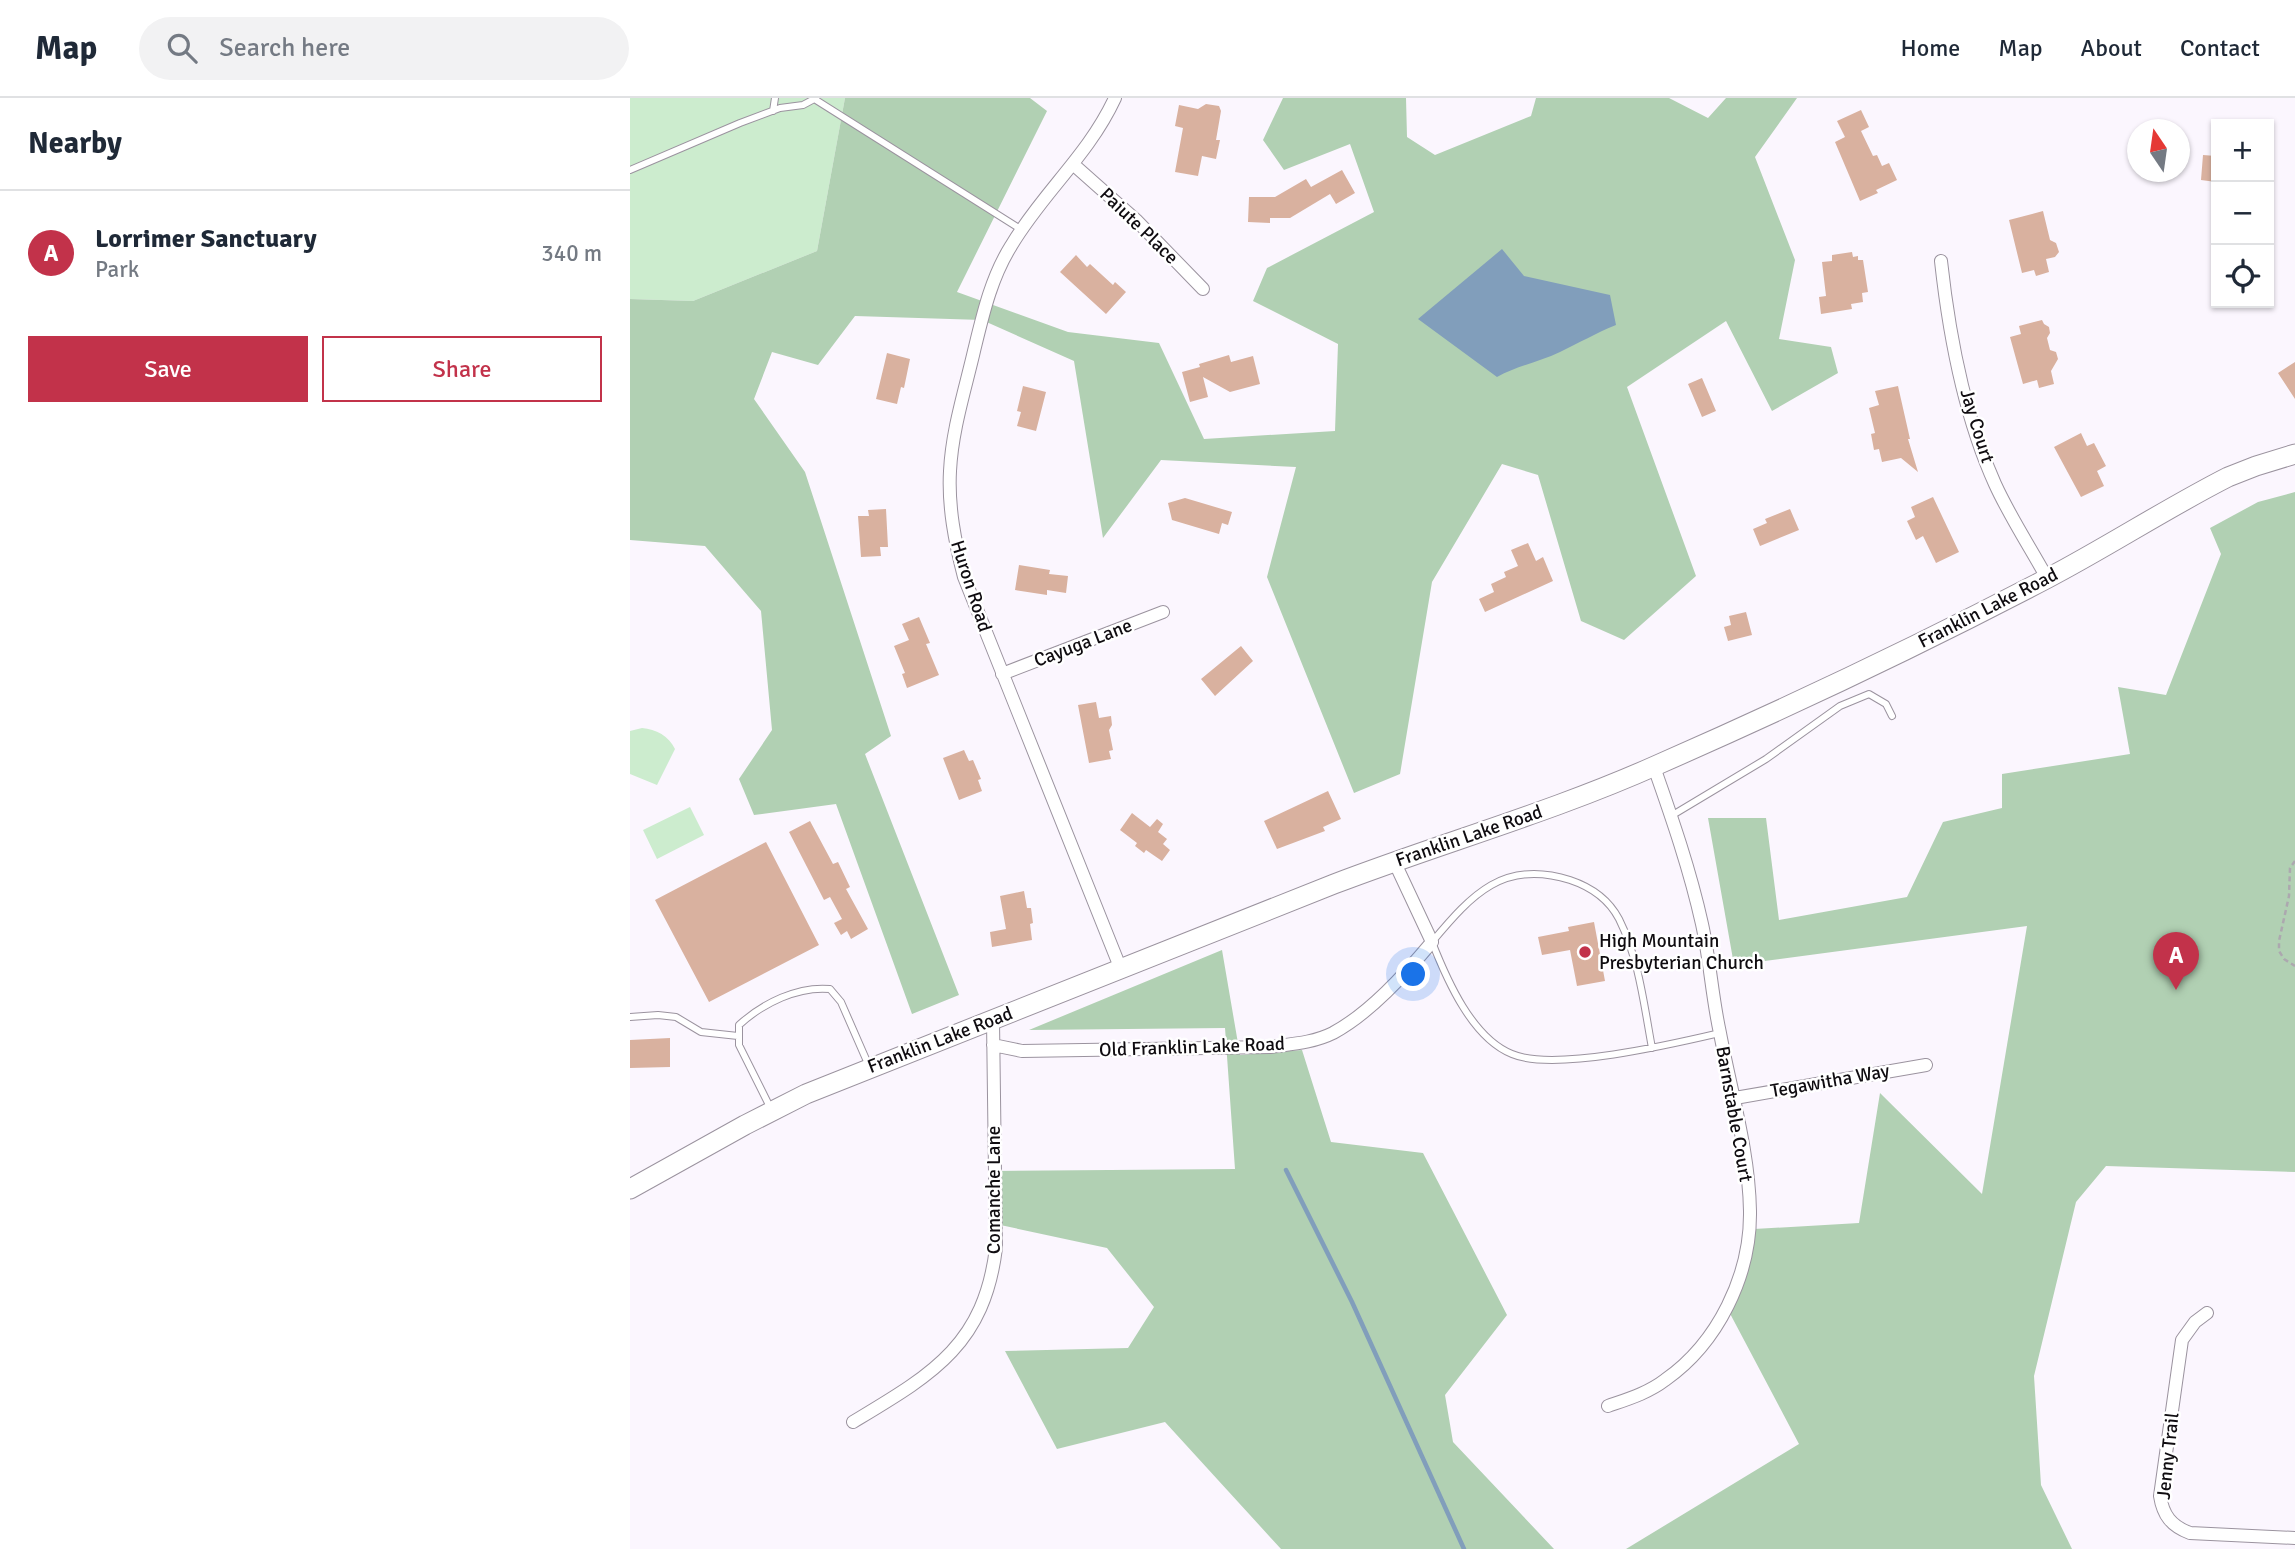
<!DOCTYPE html>
<meta charset="utf-8">
<style>
:root{--surface:#fff;--page:#f2f2f3;--text:#1f2937;--muted:#747a83;--line:#e0e1e3;--accent:#c2324a}
body{margin:0;font-family:Signika,sans-serif;background:var(--page);color:var(--text)}
.controls{position:absolute;right:21px;top:21px;display:grid;overflow:hidden;border-radius:0px;box-shadow:0 2px 5px #0004}
.controls button{width:63px;height:63px;display:grid;place-items:center;padding:0;border:0;border-bottom:2px solid var(--line);background:var(--surface);color:var(--text);font:35px sans-serif}
.compass{position:absolute;left:1497px;top:21px;width:63px;height:63px;border-radius:50%;background:var(--surface);box-shadow:0 2px 5px #0004;rotate:347deg}
.you{position:absolute;left:784px;top:877px;width:24px;height:24px;margin:-18px;border:5px solid #fff;border-radius:50%;background:#1a73e8;box-shadow:0 0 0 10px #1a73e833}
.badge{display:grid;place-items:center;width:46px;height:46px;border-radius:50%;background:var(--accent);color:#fff;font-size:23px;font-weight:700}
.pin{position:absolute;translate:-50% -58px;filter:drop-shadow(0 2px 4px #0008)}
.pin::after{content:'';position:absolute;top:37px;width:24px;height:21px;background:inherit;clip-path:polygon(0 0,100% 0,50% 100%)}
.list{margin:0;padding:0;list-style:none}
h2{display:flex;justify-content:space-between;align-items:center;height:91px;margin:0;padding:0 28px;font-size:30px}
h2 small{font-size:23px;font-weight:400;color:var(--muted)}
.list li{display:grid;grid-template-columns:46px 1fr auto;gap:21px;align-items:center;box-sizing:border-box;height:126px;padding:0 28px;border-top:2px solid var(--line)}
.list b{display:block;font-size:26px;white-space:nowrap}
.list p{margin:0;font-size:23px;white-space:nowrap;color:var(--muted)}
.list em{font-size:23px;font-style:normal;color:var(--muted)}
.actions{display:flex;gap:14px;padding:21px 28px}
.actions a{flex:1;padding:16px 0;border:2px solid var(--accent);border-radius:0px;text-align:center;font-size:24px;color:var(--accent)}
.actions .main{background:var(--accent);color:#fff}
.icon{flex:none;width:38px;height:38px;fill:none;stroke:currentColor;stroke-width:2;stroke-linecap:round;stroke-linejoin:round}
.map{position:relative;flex:none;width:1665px;height:1451px;overflow:hidden}
header{display:flex;align-items:center;gap:42px;box-sizing:border-box;height:98px;padding:0 35px;background:var(--surface);border-bottom:2px solid var(--line)}
header strong{font-size:33px}
nav{display:flex;gap:38px;margin-inline-start:auto;font-size:24px}
.search{width:490px;height:63px;background:var(--page);display:flex;align-items:center;gap:18px;box-sizing:border-box;padding:0 24px;border-radius:38px;color:var(--muted);font-size:26px}
main{display:flex}
aside{flex:1;background:var(--surface)}
.map>svg:first-child{display:block}
</style>
<header>
<strong>Map</strong>
<div class="search"><svg class="icon" aria-label="search" viewBox="0 0 24 24"><circle cx="10" cy="10" r="6"/><path d="M15 15l6 6"/></svg>Search here</div>
<nav><a>Home</a><a>Map</a><a>About</a><a>Contact</a></nav>
</header>
<main>
<aside>
<h2>Nearby<small></small></h2>
<ul class="list">
<li><span class="badge">A</span><div><b>Lorrimer Sanctuary</b><p>Park</p></div><em>340 m</em></li>
</ul>
<div class="actions"><a class="main">Save</a><a>Share</a></div>
</aside>
<div class="map">
<svg width="1665" height="1451" viewBox="0 0 1665 1451">
<rect width="100%" height="100%" fill="#fbf6fe"/>
<path fill="#ccecce" d="M0,0h215l-28,153 -124,50 -63,-2z
M12,630c14,1 27,8 33,21l-18,36 -27,-11v-43z
M60,709l14,28 -47,24 -14,-29z"/>
<path fill="#b1d0b3" d="M215,0h185l17,13 -90,181 111,40 91,11 45,96 131,-8 3,-87 -85,-43 14,-33 107,-56 -24,-68 -66,26 -21,-30 20,-42h123l1,39 28,18 96,-39 5,-18h133l39,20 18,-20h71l-42,59 40,103 -16,79 52,8 7,26 -66,38 -46,-90 -99,66 69,189 -72,64 -43,-19 -43,-146 -36,-11 -70,118 -32,192 -46,19 -87,-216 29,-110 -135,-7 -58,78 -29,-177 -92,-41 -127,-4 -37,49 -46,-13 -18,47 51,73 86,264 -26,18 94,241 -47,19 -76,-210 -82,11 -15,-36 33,-49 -11,-119 -56,-65 -75,-6v-241l63,2 124,-50z
M1665,394v680l-189,-6 -30,36 -42,174 7,109 31,64h-446l173,-105 -73,-138 28,-77 105,-6 21,-130 102,101 45,-268 -293,39 -26,-147h58l13,102 128,-23 36,-75 59,-14v-34l128,-20 -12,-67 48,8 55,-141 -11,-26 48,-26z
M592,852l18,105 62,-5 29,92 92,11 84,162 -62,80 8,47 101,107h-273l-116,-127 -108,27 -52,-98 123,-3 26,-41 -47,-59 -116,-25 3,-52 241,-2 -10,-141 -196,2z"/>
<path fill="#819ebb" d="M872,151l22,27 86,19 6,30c-20,8 -37,18 -56,27 -21,10 -43,14 -63,25l-79,-58z"/>
<g fill="none" stroke-linecap="round" stroke-linejoin="round">
<path stroke="#819ebb" stroke-width="4.5" d="M656,1072l66,132 112,247"/>
</g>
<path fill="#d9b19f" d="M576,6l13,2 2,5 -5,29h4l-4,19 -14,-3 -4,20 -23,-4 8,-44 -8,-2 4,-21 19,4z
M1231,12l8,17 -8,4 12,25 4,-1 5,11 7,-3 8,17 -21,10 2,3 -18,8 -25,-59 10,-5 -8,-16z
M1573,57l13,1v26l-15,-2z
M712,72l13,23 -19,11 -6,-10 -40,24h-20v5l-22,-1 1,-25h26l31,-18 5,8z
M1413,113l7,29 6,3 3,9 -4,5 -9,2 3,13 -13,4 -2,-6 -12,3 -13,-53z
M1222,154l1,5 5,-1v4h5l5,32 -6,1 1,9 -12,2 1,5 -31,5 -2,-17 7,-1 -4,-34 10,-1v-6z
M446,157l11,12 3,-3 23,21 2,-3 11,10 -20,22 -46,-42z
M1412,222l2,4 5,3 1,6 -3,5 3,12 6,2 2,7 -7,12 3,13 -15,4 -2,-8 -14,4 -13,-47 11,-3 -2,-8z
M257,255l23,6 -6,29 -3,-1 -4,17 -21,-5z
M599,257l2,7 22,-6 7,28 -30,8 -27,-15 5,20 -18,5 -8,-30 18,-5 -1,-3z
M1665,264v37l-17,-26z
M1072,280l14,33 -14,6 -14,-33z
M393,288l23,6 -10,39 -19,-5 4,-14 -4,-1z
M1268,288l12,53h-2l10,33 -17,-14 -19,4 -3,-13 -5,1 -3,-16 4,-1 -6,-25 10,-3 -4,-14z
M1451,335l6,13 7,-3 12,23 -9,5 7,15 -23,11 -27,-50z
M1303,399l26,55 -23,11 -13,-27 -7,4 -9,-19 8,-4 -4,-10z
M555,400l47,14 -4,13 -6,-2 -3,11 -47,-14 -4,-17z
M256,411l2,38h-8l1,9 -20,1 -3,-41h11l-1,-6z
M1160,411l9,21 -39,16 -7,-17 14,-6 -2,-4z
M898,445l8,18 7,-4 10,24 -68,31 -6,-13 15,-7 -3,-8 15,-7 -2,-5 14,-6 -7,-16z
M389,467l31,5 -1,4 19,2 -2,17 -19,-3v5l-32,-5z
M1116,514l6,23 -24,6 -4,-14 7,-2 -2,-9z
M289,519l11,26 -4,1 13,31 -32,13 -5,-14 3,-1 -11,-27 15,-6 -7,-16z
M611,548l12,15 -38,35 -14,-17z
M466,604l3,16 12,-2 1,9 -3,5 4,20 -4,1 2,8 -22,4 -11,-58z
M334,652l5,11 4,-1 8,19 -3,1 4,11 -23,9 -16,-42z
M698,693l13,28 -18,8 2,4 -48,18 -13,-28z
M502,715l18,14 7,-8 6,5 -5,8 9,7 -4,5 7,6 -8,11 -16,-11 -2,3 -9,-7 2,-3 -17,-13z
M180,723l23,43 5,-2 12,25 -4,2 22,40 -17,10 -4,-8 -6,4 -7,-12 8,-4 -12,-22 -6,3 -35,-68z
M136,744l53,103 -110,57 -54,-102z
M394,793l3,17h4l2,15 -3,1 2,16 -40,7 -2,-15 16,-3 -6,-33z
M964,824l11,59 -28,5 -7,-36 -28,5 -4,-18 31,-6 -1,-4z
M40,940v29l-40,1v-28z"/>
<g fill="none" stroke-linecap="round" stroke-linejoin="round">
<g stroke="#9b939f" stroke-width="8">
<path id="lane" d="M186,2l206,130
M143,13l2,-13
M0,72l110,-47 40,-15 23,-3 13,-7
M1041,718l95,-57 74,-53 29,-12 17,10 6,12
M0,919l28,-2 18,2 25,15 37,4
M1022,950c-8,-43 -13,-89 -33,-129 -10,-19 -28,-32 -49,-39 -66,-21 -98,14 -138,62 15,38 40,96 80,112 42,18 161,-10 208,-21
M141,1011l-32,-64v-20c24,-22 59,-39 91,-36l11,13 28,64"/>
</g>
<g stroke="#9b939f" stroke-width="14">
<path id="street" d="M485,0c-27,58 -72,94 -104,148 -20,32 -28,68 -37,105 -9,39 -22,79 -24,120 -2,36 5,71 14,106l156,390
M444,67l62,55 67,69
M1311,163c8,73 24,157 54,223 15,33 35,63 52,94
M372,576l161,-62
M363,947l29,6 248,-4c21,-3 43,-4 63,-14 37,-20 72,-59 99,-91l-38,-81
M1105,1000l191,-33
M1577,1215l-12,9 -13,18 -22,156c3,19 11,30 30,37l105,5
M978,1308c20,-7 40,-13 57,-26 53,-37 86,-105 85,-169 -1,-60 -19,-119 -30,-178 -8,-36 -10,-73 -18,-109 -12,-54 -30,-106 -48,-157
M223,1324c78,-47 131,-76 143,-174l-3,-227"/>
</g>
<g stroke="#9b939f" stroke-width="21">
<path id="primary" d="M0,1091l115,-64 61,-31 528,-210c107,-41 218,-72 323,-119 132,-58 263,-120 391,-187 61,-32 119,-70 180,-101l28,-11 39,-12"/>
</g>
<path stroke="#aca8af" stroke-width="2.5" stroke-dasharray="5 3.5" stroke-linecap="butt" d="M1665,763l-5,7 -1,28 -10,45v10l5,8 11,7"/>
<use href="#lane" stroke="#fff" stroke-width="6"/>
<use href="#street" stroke="#fff" stroke-width="12"/>
<use href="#primary" stroke="#fff" stroke-width="19"/>
</g>
<circle fill="#c2324a" stroke="#fff" stroke-width="2.5" cx="955" cy="854" r="7"/>
<g text-anchor="middle" dominant-baseline="central" stroke-width="5" stroke-linejoin="round" paint-order="stroke">
<g font-size="19" fill="#0f0c10" stroke="#fff">
<text transform="translate(509 128) rotate(44)">Paiute Place</text>
<text transform="translate(1347 328) rotate(73)">Jay Court</text>
<text transform="translate(341 488) rotate(72)">Huron Road</text>
<text transform="translate(1358 510) rotate(-27)">Franklin Lake Road</text>
<text transform="translate(453 545) rotate(-21)">Cayuga Lane</text>
<text transform="translate(839 738) rotate(-19)">Franklin Lake Road</text>
<text transform="translate(310 942) rotate(-21)">Franklin Lake Road</text>
<text transform="translate(562 949) rotate(-2)">Old Franklin Lake Road</text>
<text transform="translate(1200 983) rotate(-10)">Tegawitha Way</text>
<text transform="translate(1104 1016) rotate(80)">Barnstable Court</text>
<text transform="translate(364 1092) rotate(-90)">Comanche Lane</text>
<text transform="translate(1538 1358) rotate(-84)">Jenny Trail</text>
</g>
<g font-size="19" fill="#0f0c10" stroke="#fff" text-anchor="start">
<text x="969" y="843">High Mountain<tspan x="969" dy="22">Presbyterian Church</tspan></text>
</g>
</g>
</svg>
<div class="controls">
<button>+</button>
<button>−</button>
<button><svg class="icon" aria-label="locate" viewBox="0 0 24 24"><circle cx="12" cy="12" r="6"/><path d="M12 2v4M12 18v4M2 12h4M18 12h4"/></svg></button>
</div>
<svg class="compass" viewBox="-18 -18 36 36"><path d="M0-13l5 13h-10z" fill="#e53935"/><path d="M0 13l5-13h-10z" fill="#747a83"/></svg>
<div class="you"></div>
<div class="pin badge" style="left:1546px;top:892px">A</div>
</div>
</main>
